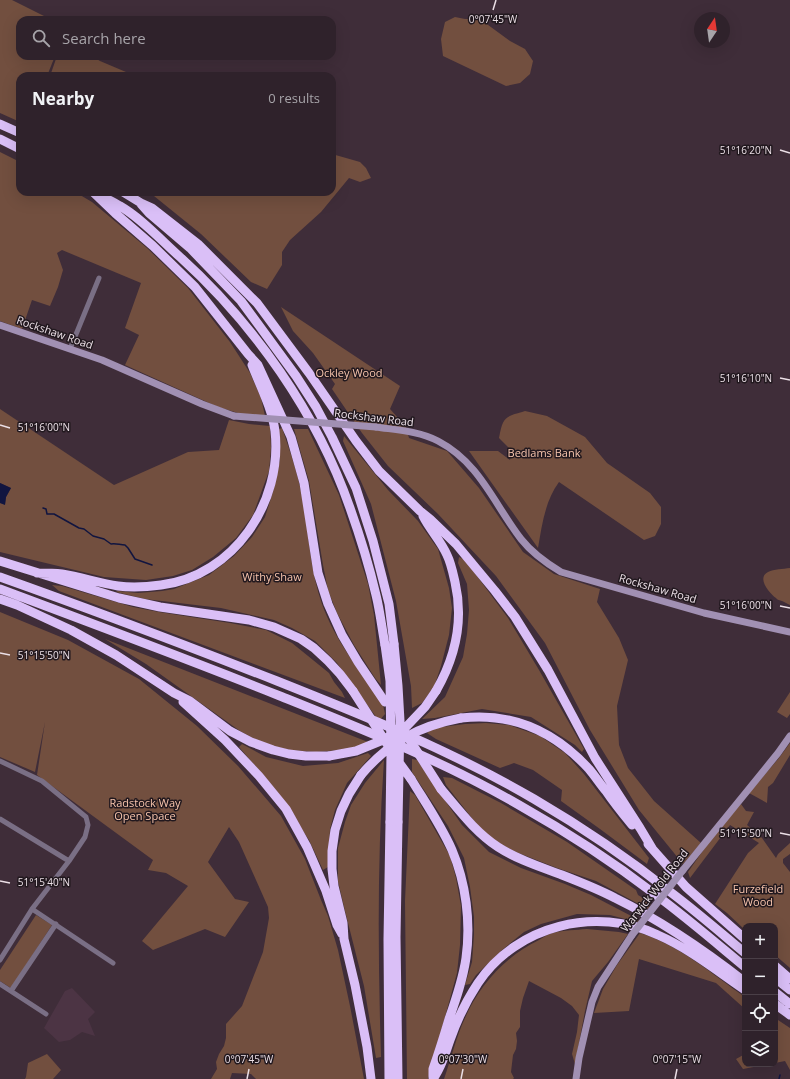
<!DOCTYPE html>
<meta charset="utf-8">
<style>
:root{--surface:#2f222b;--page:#372a33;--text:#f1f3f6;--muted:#a7a4a9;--line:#4a3f47}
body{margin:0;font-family:"Open Sans",sans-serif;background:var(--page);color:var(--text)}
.controls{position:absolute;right:12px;bottom:12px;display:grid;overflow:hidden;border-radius:8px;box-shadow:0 4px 16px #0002}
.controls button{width:36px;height:36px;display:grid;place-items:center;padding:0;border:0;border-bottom:1px solid var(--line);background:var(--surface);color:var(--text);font:20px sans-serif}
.compass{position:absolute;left:694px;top:12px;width:36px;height:36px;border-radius:50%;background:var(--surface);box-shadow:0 4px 16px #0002;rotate:13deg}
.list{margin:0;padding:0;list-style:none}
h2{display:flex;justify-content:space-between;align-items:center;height:52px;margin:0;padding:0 16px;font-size:17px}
h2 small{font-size:13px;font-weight:400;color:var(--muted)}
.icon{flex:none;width:22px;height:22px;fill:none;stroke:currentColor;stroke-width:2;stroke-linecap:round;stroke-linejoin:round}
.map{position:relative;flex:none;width:790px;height:1079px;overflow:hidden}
.search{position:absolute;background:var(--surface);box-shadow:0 4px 16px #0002;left:16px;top:16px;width:320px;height:44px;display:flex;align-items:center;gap:10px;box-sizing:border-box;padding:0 14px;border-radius:12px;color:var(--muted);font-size:15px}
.panel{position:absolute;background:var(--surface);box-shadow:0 4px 16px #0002;left:16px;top:72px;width:320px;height:124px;border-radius:12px}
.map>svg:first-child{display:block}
</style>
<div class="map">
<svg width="790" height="1079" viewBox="0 0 790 1079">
<rect width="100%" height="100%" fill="#3f2d39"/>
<path fill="#4c3444" d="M72,988l23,24 -7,7 7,17 -13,-4 -12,8 -11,2 -15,-14 21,-37z"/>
<path fill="#724f3f" d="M0,0h12l40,20h-32v36h35l-8,20h-27v46l-20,-9z
M455,17l10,2h9l10,3 26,19 15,8 8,12 -3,13 -10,9 -14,3 -63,-30 -2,-17 4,-17z
M57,56h35l8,5 26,11 17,4h-93z
M0,152l20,10v30h55l17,10 55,46 41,40 42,54 20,31 11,25 4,18 -20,-1 -27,-8 -93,-42 14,-30 -14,-7 16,-45 -79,-33 -5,3 6,17 -5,17 -8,19 -18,-6 -10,29 -22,-8z
M332,154l28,8 6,6 5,10 -11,4 -11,-4 -28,34 -31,28 -8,12v13l-15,24 -16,-7 -50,-48 -47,-38 -6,-4h184z
M281,307l113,75 6,4 -10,23 16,18 3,11 38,13 32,37 44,64 31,22 46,15 -3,13 22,36 9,22 -11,46 2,39 9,23 26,33 47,42 -18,21 -44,-54 -49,-80 -45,-87 -49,-67 -58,-62 -50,-48 -26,-33 -30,-44 3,-5 -22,-31 -20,-22z
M0,409l114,76 74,-33 31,-2 10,-30 20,4 21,2 1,22 -2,23 -16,44 -17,23 -23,19 -21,13 -19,6 -27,4 -42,-3 -104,-25v-49l5,1 1,-7 5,-9 -11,-5z
M525,411l22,5 38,21 22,26 43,30 11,14v17l-6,12 -11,4 -85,-58c-14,19 -17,43 -21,66l-69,-97h29l12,9 2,-9 -13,-13c4,-22 6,-21 26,-27z
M282,428c9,26 18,52 22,79 5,32 7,66 18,97 12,35 40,70 61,101l2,9 -6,7 -42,-58 -22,-22 -23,-13 -18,-8 -53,-12 -76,-9 -29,-7 2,-1 20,2 24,-2 12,-2 35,-14 25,-19 18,-19 13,-20 8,-25 7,-32 -1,-31z
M294,429h14l31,66 29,89 6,31 7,70 -6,-7 -21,-33 -17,-32 -9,-23 -5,-25 -14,-84z
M344,436l44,54 30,31 20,28 11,39 3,20 -3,27 -8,31 -7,21 -12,16 -10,5 -1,-22 -15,-85 -25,-97 -28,-63z
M459,557l6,3 43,58 31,52 45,79 -2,3 -7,-7 -44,-28 -49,-8 -47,9 -13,1 23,-22 18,-40 4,-23 2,-24 -2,-26 -9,-21z
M790,568v37c-3,-1 -5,-3 -8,-4 -2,-1 -5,-1 -6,-3 -6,-4 -20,-20 -8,-26 6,-3 15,-3 22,-4z
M52,585l10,1 71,21 26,5 71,11 36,7 26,13 37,30 5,9 8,10 3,6 -286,-107z
M0,612l68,28 71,39 58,47 41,40 43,50 24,43 16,41 7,16 10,34 12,56 14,73h-108l-5,-5 -19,-1 -2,6h-19l6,-10 -1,-7 3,-8 5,-8 2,-8v-14l16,-18 21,-54 6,-34 -1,-11 -29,-65 -10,-15 -21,35 27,37 14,3 -24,35 -20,-8 -52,21 -11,-9 46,-55 -22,-13 -18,-3 5,-10 -116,-85 8,-53 -10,50 -35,-15z
M105,639l263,103 -16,7 -36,3 -27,-2 -27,-7 -22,-12 -94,-67z
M790,692v22l-3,4 -10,-6z
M486,723l23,2 31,11 25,17 19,21 65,84 -2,6 -47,-35 -39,-28 1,-11 -29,-20 -19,-7 -14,5 -64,-29 -9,-6 7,-5 31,-4z
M790,743v12l-17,28 -5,4 -1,16 -18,-10 30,-35z
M242,744l24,13 37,9 35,-3 30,-10 3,3 -24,27 -12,27 -5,19 -2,38 -5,3 -14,-30 -33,-50 -37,-43z
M412,759l5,1 45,65 27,27 32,16 44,16 26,11 48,25 -2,2 -27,-7 -33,-1 -36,10 -17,8 -22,18 -26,25 -6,9 -5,1 7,-23 2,-28v-17l-4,-30 -6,-29 -16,-32 -36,-54z
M384,760c-7,99 -6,198 -3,297l-5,1 -12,-72 -19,-75 -7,-30v-33l7,-26 6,-17 14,-22z
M443,777l9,1 49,25 66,39 69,48 2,5 13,8 -3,6 -52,-28 -39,-13 -41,-16 -14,-7 -20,-14 -36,-46z
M410,791l5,4 35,61 6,22 5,28 -1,39 -3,28 -29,106h-21l-2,-178z
M741,804l5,7 8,1 -7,13 15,13 14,20 2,-4 12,-11v11l-7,5v4l7,9v96l-15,-13v-29h-30v4l-18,-17 -12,-9 33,-51 11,-10 -29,-18 -40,53 -2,-6 26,-37z
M36,915l16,10 -41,63 -11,-7v-11z
M587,929l32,3 9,2 -20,28 -16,19 -7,30 -10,53 -3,-10 5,-22 2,-17 -7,-9 -11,-8 -32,-17 -6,17 -3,13v16l-4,6 1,8 -1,8 -3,6 -2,17 3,6 -1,1h-69c7,-20 12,-42 21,-61 14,-33 42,-63 74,-78 5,-3 9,-6 14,-7 11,-3 23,-3 34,-4z
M640,933c39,12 72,41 105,64v12l-29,-26 -77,-24 -10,52 -35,2 9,-24 14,-24z
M775,1018l15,10v42l-5,-9 -10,2z
M47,1054l14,16 -8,9h-28l1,-2 2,-14z
M745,1054v10h24l-26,5 -7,-10z"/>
<path fill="#111540" d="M0,483l11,5 -5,9 -1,8 -5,-2z"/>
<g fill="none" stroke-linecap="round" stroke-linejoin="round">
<path stroke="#111540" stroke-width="1.5" d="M43,508l3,1 1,5h7l25,14 5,1 9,7 11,3 7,5c5,-1 9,1 14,1l3,3 7,11 17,6
M779,1079l1,-4"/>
<path stroke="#7a6f85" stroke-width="5" d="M70,349l29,-71
M0,761l42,20 44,36 2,8 -3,12 -16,24 -37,48 -32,51
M0,819l69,42
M32,909l81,54
M0,984l46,30
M11,991l45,-67"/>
<path stroke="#a190b3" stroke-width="7" d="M0,325l102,35 100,44 32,12
M376,427c20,3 43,4 62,14 42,22 56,63 83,98 11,14 25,24 40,33l143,41 86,19
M683,870l95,-117 12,-17
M576,1079l3,-21 13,-56 6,-15 34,-52"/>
<path stroke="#dabff7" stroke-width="9" d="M0,124l20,9
M0,139l20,10
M93,192l22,21 38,33 42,41 34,43 19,24 10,11 33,72 13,46 14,90 10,31 14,31 16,27 27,40
M123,192l18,11 11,5 46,36 59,59 52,70 47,68 23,30 41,40 10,8 26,25 39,47 20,26 33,53 47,88 45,70 12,20
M101,196c6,3 13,6 19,10 21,12 41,34 60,51 74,67 137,156 170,251 10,28 19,57 26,87 4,16 6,34 9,50
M141,204l8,9 41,35 51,53 55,75 20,31 16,30 24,51 17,53 16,63 5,40
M423,516c7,14 18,25 24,39 4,8 6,18 8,27 9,39 1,74 -19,109
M0,561l119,37 41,9 89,13 25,7 27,12 13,9 14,13 12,13 13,17
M37,573c8,0 17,0 25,1 19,3 37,9 56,12 14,2 29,1 43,-1 73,-9 122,-83 114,-154 -3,-23 -15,-45 -23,-66
M0,577c93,33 185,68 277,104 88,35 175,70 257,118 48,28 95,60 139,95 25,19 48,39 72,59
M0,589c94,35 187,70 280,107 82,33 163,65 239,109 48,27 94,57 137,90 31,23 60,48 89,72
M0,599l17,6 54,25 45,25 58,38 16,8 40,30 21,11 22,8 16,4 17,2h23
M183,702l42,38 34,36 27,33 21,38 19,44 11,34 5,9
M461,718c51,-6 94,14 128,51 6,7 11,15 17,22 8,12 17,23 26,34
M361,775l-12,19 -8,17 -6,19 -3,21v18l2,17 9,37 1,16 11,46 12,62 4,32
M411,779c14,23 30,46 41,71 14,33 19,72 14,108 -3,21 -10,41 -17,61 -5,17 -10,33 -16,50v8
M441,789c18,21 34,43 57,58 20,13 43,20 64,28 18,7 36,14 53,23 47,23 89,52 130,84
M648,844l38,43 59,52
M775,966l15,13
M775,978l15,12
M775,992l15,12
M775,1004l15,11
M389,1079l-1,-140 2,-117
M398,1079l-2,-142 2,-115
M433,1079c9,-12 12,-25 17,-39 7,-20 16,-39 28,-57 39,-58 118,-77 180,-48 32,14 59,36 87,55"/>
<path stroke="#a190b3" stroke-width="7" d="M234,416l142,11
M632,935l51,-65"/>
<path stroke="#dabff7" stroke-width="9" d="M394,644l4,42 2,35 -2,101
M385,645l5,36 1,72 -1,69
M353,691l34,53
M404,731l37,58
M329,756l27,-5 27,-11 24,-14 18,-19 11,-16
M398,761l13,18
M361,775c28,-33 58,-49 100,-57"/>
</g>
<path fill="none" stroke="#ebdfe6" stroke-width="1.5" d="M493,10l3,-10M780,150l10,3M780,378l10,2M0,425l10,3M780,606l10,2M0,653l10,2M780,833l10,2M0,881l10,2M247,1079l2,-10M461,1079l2,-10M675,1079l2,-10"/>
<g text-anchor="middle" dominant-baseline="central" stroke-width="3" stroke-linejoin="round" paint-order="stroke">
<g font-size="11" fill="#ebdfe6" stroke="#21181e">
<text transform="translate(55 332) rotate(19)">Rockshaw Road</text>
<text transform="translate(374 417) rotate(7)">Rockshaw Road</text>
<text transform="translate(658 588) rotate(16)">Rockshaw Road</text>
<text transform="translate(654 890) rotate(-52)">Warwick Wold Road</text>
</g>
<g font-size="11" fill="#f8c5ad" stroke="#21181e">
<text x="349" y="372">Ockley Wood</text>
<text x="544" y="452">Bedlams Bank</text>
<text x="272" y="576">Withy Shaw</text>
<text x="145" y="802">Radstock Way<tspan x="145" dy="13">Open Space</tspan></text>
<text x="758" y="888">Furzefield<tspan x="758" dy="13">Wood</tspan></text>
</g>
</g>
<g font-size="10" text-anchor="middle" fill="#ebdfe6" stroke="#21181e" stroke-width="3" stroke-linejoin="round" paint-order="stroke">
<text x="493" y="23">0°07'45"W</text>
<text x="746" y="154">51°16'20"N</text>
<text x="746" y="382">51°16'10"N</text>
<text x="44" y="431">51°16'00"N</text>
<text x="746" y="609">51°16'00"N</text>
<text x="44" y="659">51°15'50"N</text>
<text x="746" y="837">51°15'50"N</text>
<text x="44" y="886">51°15'40"N</text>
<text x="249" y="1063">0°07'45"W</text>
<text x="463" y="1063">0°07'30"W</text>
<text x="677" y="1063">0°07'15"W</text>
</g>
</svg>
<div class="controls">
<button>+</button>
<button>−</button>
<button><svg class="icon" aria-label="locate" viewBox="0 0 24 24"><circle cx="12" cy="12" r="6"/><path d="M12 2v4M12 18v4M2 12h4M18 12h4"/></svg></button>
<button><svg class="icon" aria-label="layers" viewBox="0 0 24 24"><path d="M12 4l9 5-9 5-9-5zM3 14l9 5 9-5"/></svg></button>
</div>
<svg class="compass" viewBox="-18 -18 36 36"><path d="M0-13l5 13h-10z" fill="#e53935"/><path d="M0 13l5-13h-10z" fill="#a7a4a9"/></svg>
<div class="search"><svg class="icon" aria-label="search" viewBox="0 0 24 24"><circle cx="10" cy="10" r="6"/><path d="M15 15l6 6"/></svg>Search here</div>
<section class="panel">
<h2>Nearby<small>0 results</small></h2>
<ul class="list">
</ul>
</section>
</div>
